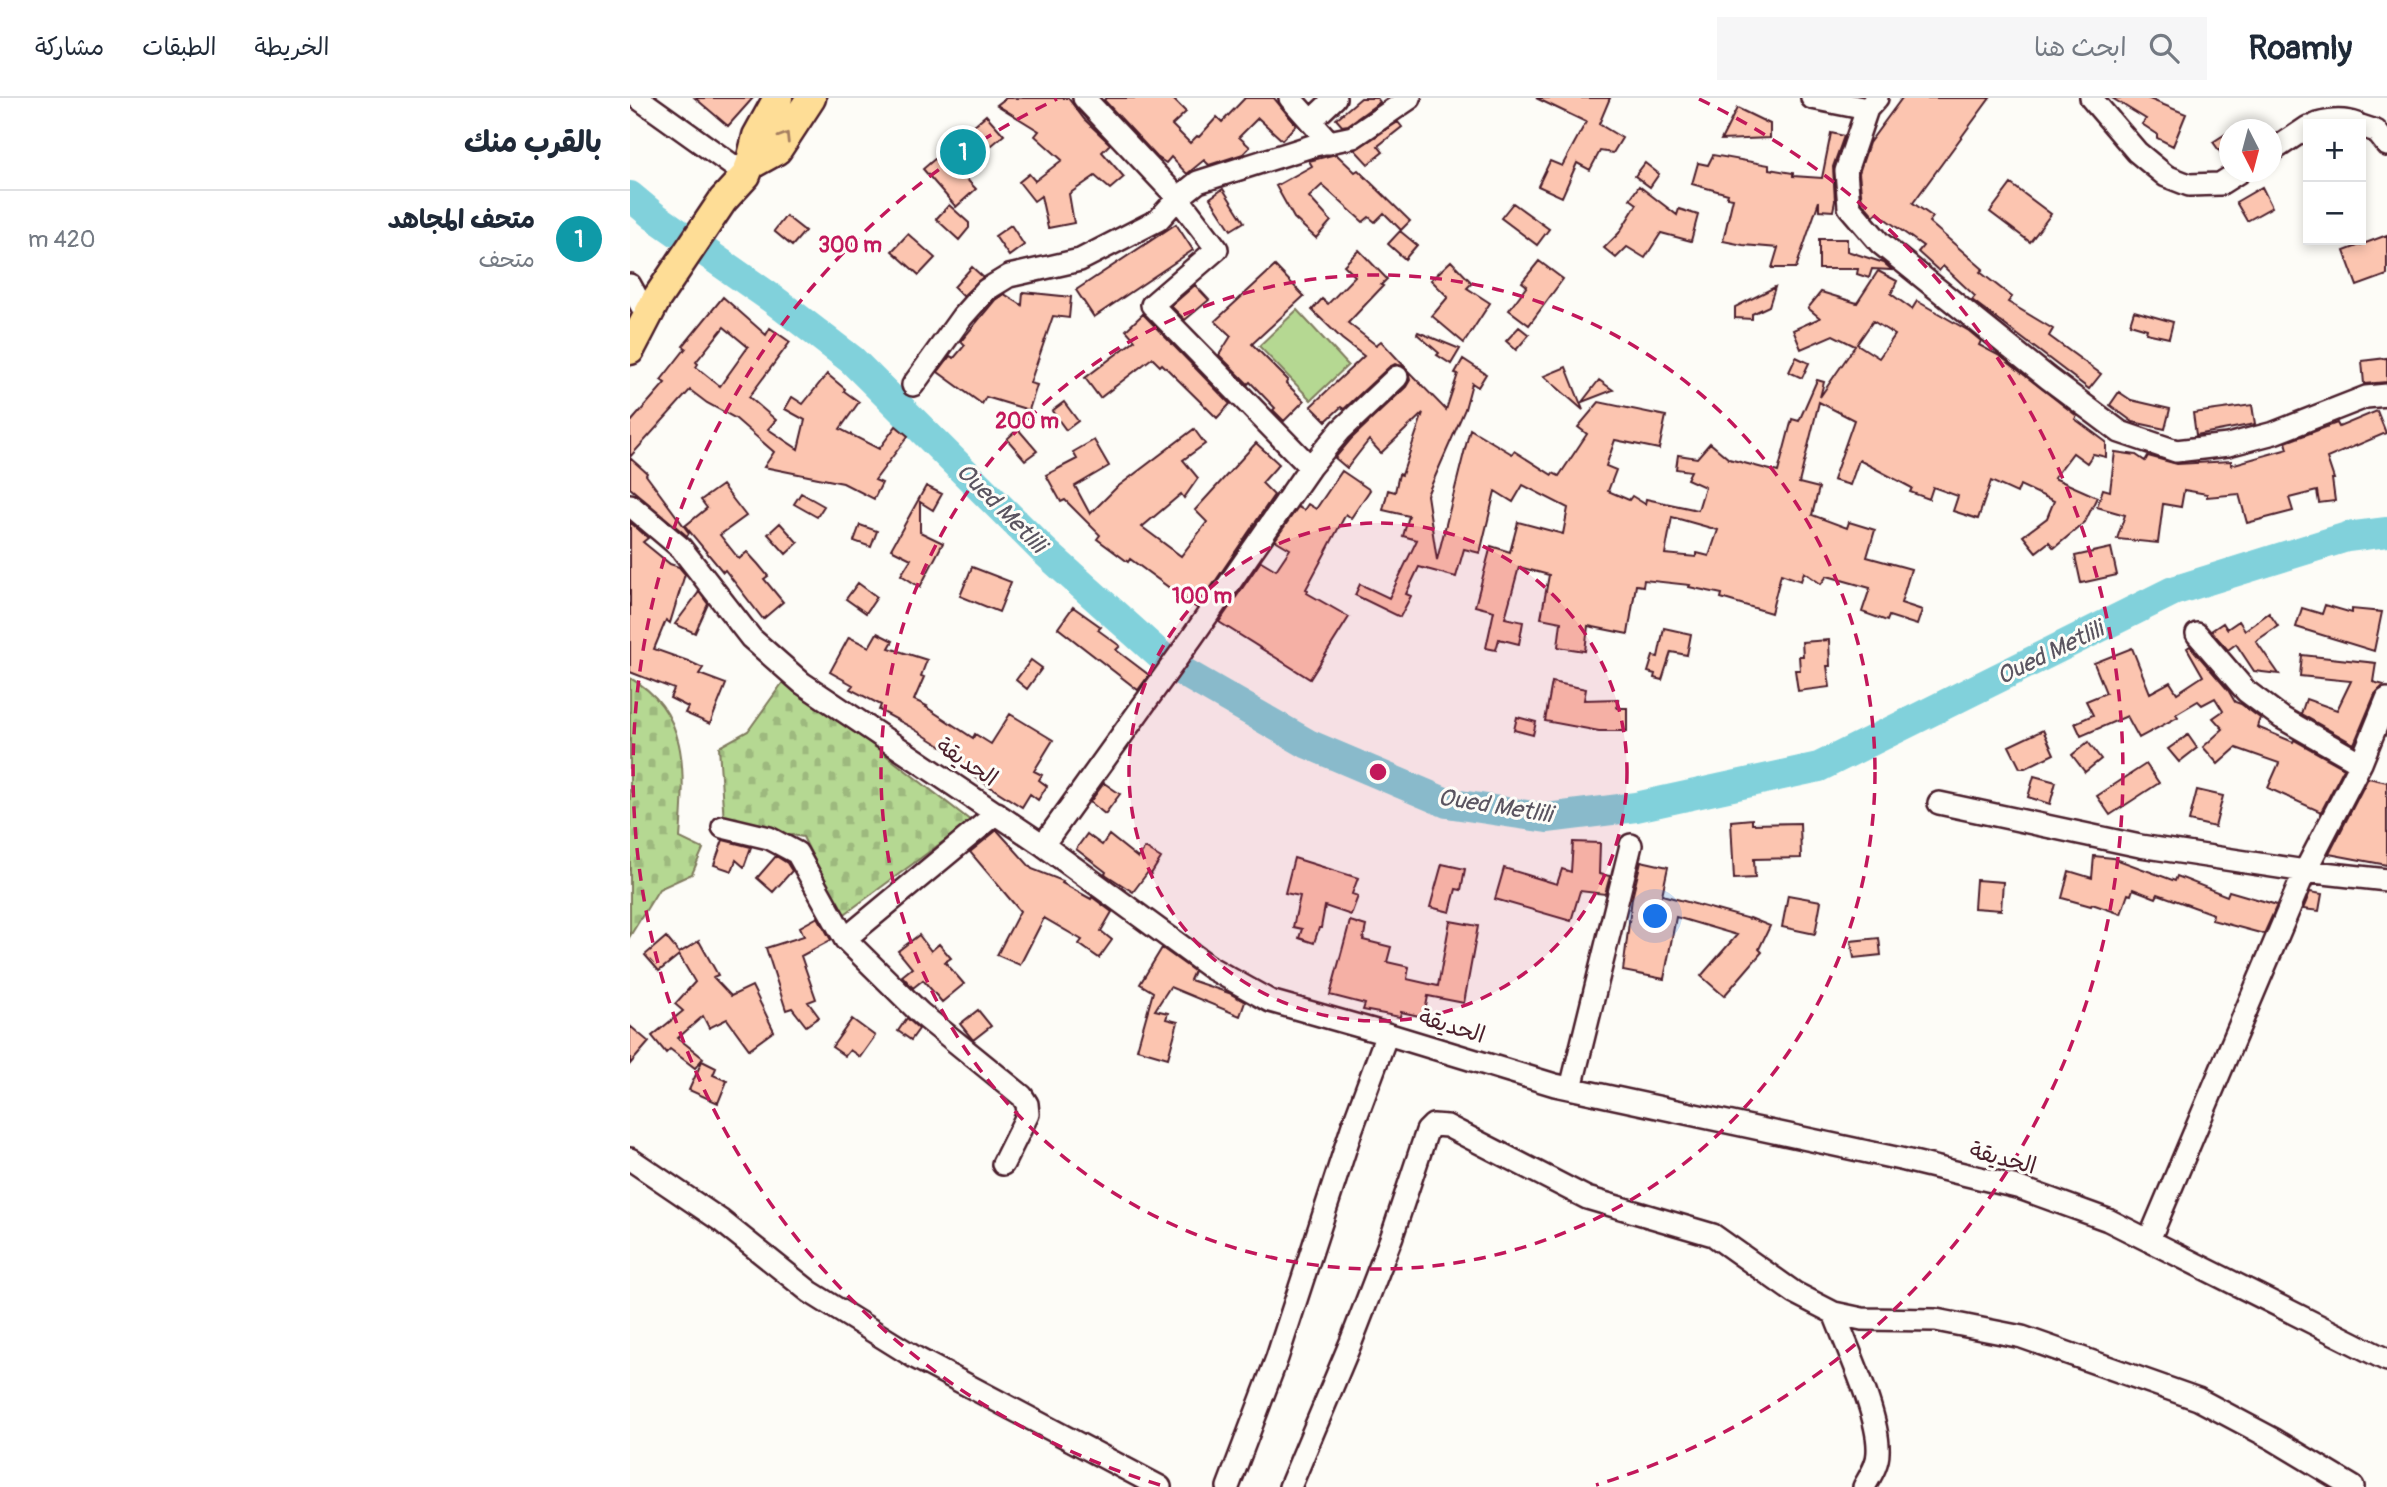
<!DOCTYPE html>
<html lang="ar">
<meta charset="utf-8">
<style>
:root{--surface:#fff;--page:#f6f6f7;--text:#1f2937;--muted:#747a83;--line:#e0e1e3;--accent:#0b8043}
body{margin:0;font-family:Pangolin,"Playpen Sans Arabic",sans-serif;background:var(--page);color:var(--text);direction:rtl}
.controls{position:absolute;right:21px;top:21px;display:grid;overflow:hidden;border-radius:0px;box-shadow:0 4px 10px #0003}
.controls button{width:63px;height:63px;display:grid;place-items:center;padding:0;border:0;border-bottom:2px solid var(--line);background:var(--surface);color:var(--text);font:35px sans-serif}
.compass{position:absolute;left:1589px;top:21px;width:63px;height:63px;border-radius:50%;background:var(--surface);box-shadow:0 4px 10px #0003;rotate:174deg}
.you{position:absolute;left:1026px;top:819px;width:24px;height:24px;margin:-18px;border:5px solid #fff;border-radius:50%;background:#1a73e8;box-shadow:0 0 0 10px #1a73e833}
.badge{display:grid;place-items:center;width:46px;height:46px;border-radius:50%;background:var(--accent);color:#fff;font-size:23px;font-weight:700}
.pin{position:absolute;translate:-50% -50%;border:4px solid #fff;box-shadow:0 2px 7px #0006}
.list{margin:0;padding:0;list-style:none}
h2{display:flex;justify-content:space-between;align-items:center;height:91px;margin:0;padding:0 28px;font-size:30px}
h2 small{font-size:23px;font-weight:400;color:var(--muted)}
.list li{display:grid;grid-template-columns:46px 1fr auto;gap:21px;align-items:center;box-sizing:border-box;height:98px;padding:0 28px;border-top:2px solid var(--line)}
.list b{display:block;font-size:26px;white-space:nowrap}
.list p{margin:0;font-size:23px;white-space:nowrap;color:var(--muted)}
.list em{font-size:23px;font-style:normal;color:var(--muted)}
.icon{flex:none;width:38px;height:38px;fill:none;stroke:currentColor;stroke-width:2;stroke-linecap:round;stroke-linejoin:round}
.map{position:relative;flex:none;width:1757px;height:1389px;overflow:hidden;direction:ltr}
header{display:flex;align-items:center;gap:42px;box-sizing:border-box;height:98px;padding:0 35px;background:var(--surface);border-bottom:2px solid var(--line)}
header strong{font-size:33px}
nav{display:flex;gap:38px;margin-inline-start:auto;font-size:24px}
.search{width:490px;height:63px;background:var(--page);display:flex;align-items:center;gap:18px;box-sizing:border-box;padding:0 24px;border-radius:0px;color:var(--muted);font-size:26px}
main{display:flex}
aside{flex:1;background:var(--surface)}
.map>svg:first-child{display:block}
</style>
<header>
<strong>Roamly</strong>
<div class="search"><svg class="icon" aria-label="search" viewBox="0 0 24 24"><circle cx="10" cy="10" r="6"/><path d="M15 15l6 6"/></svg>ابحث هنا</div>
<nav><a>الخريطة</a><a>الطبقات</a><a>مشاركة</a></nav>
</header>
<main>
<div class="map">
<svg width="1757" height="1389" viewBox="0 0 1757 1389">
<defs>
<pattern id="cemetery-stones" width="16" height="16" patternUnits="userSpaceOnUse" patternTransform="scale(1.75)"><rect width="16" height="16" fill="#b5d892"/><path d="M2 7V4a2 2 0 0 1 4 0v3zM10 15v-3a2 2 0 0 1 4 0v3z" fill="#9db97e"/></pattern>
</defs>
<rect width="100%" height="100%" fill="#fdfcf7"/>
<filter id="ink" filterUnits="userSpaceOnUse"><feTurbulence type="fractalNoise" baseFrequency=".0143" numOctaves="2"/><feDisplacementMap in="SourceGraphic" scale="14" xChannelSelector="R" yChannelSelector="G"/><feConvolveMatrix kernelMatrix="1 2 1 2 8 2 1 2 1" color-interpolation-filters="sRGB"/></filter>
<g filter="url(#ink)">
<path fill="#b5d892" stroke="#807c5e" stroke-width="2" d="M667,212l51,55 -37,35 -52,-54z"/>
<path fill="url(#cemetery-stones)" stroke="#807c5e" stroke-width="2" d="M0,580c62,34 54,100 50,160l23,11 -11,25 -33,15 -29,47z
M156,580l185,143 -129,95 -39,-79 -79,-14 -5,-76 29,-16z"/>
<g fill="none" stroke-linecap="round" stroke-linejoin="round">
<path stroke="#81d1db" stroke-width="30" d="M0,98l24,20 120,84 78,60 191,190 128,115 137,79 139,59 100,15 89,-11 183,-40 354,-176 174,-54 40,-5"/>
</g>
<path fill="#fcc5b0" stroke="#4a1f2b" stroke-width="2" fill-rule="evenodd" d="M65,0h58l-25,28z
M376,0h62l16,21 26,25 -8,8 22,25 -14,12 -15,-13 -26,18 5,29 -26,5 -7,-32 -7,5 -15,-19 10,-8 6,7 27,-21 -27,-24 4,-5 -42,-26z
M476,0h66l14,14 -14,13 18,18 7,-7 2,1 18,-20 5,5 23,-24h29l22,27 -14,15 -24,-22 -19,19 11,10 -7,7 -34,11 -5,-5 -17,14 -16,-17 -5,6 -9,-6 -53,-57z
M731,0h16l3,4 -32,23 -6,1 -6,-7z
M906,0h74l-11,26 23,14 -9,15 -13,-2 -10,19 -13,-7 -15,34 -24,-11 12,-25 12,5 24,-44z
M1272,0h88l-77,105 20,14 -4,5 54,47 -3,3 32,25 -4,5 45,27 -4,7 52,38 -12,15 -117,-89 3,-4 -32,-30 -4,5 -21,-19 5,-6 -46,-33 -3,3 -12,-14 -3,-29 10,-30z
M1482,0h35l39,16 -13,32 -16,-8v-4l-15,-10 4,-5z
M1107,10l33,16v14l-49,2z
M356,17l18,20 -44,37 16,17 -20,18 -33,-38z
M768,24l4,5 -24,19 5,6 -15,12 -13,-14z
M1600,33v31l-2,1 -15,-21z
M1201,35l13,3 -11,31 2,34 -2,10 -14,-1v-9l-23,67h-24l6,-20 -35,-3 -20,-4 10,-43 -6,-1 1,-3 -36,-10 6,-21 10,2 5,-10 56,10v4l24,4v3l29,2z
M706,56l19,18 3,-2 52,51 -9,9 -17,-17 -9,9 -6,-5 -6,5 -41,-37 -13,12 22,24 -15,17 -22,-20 -18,-32 36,-20 -3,-5z
M1015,65l14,11 -9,13 -15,-11z
M1381,86l40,30 -21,28 -40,-30z
M1009,88l38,29 2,-6 19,6 -7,26 -30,-8 -16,25 -18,-11 -11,11 -12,-10 15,-15 18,-29 -7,-5z
M1632,89l10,20 -25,14 -11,-19z
M593,91l21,33 -13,8 -21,-32z
M883,105l36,26 -12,16 -36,-27z
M319,107l20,18v5l-10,12 -23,-21z
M156,118l19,15 -13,15 -18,-15z
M546,126l17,26 -99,67 -18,-27z
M381,127l13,20 -15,11 -14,-20z
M770,133l17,14 -12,14 -17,-15z
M278,136l27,24 -16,17 -27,-24z
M1757,137v40l-30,11 -13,-35z
M1189,141h28v12l37,12 8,7 -20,-1 -3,9 -12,-4 1,-5h-39z
M729,152l28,29 -6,6 2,1 -35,37 28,22 5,-4 25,27 -11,-4 -6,3 -45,42 -3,-2 -15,14 -15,-15 53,-50 -22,-17 -30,-29 10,-11 6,5 27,-28 -11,-11z
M821,163l21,22 -5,5 23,15 -26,40 -32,-27 16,-19 -17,-17z
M909,163l24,18 -34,46 -20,-15 18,-24 -5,-4z
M645,168l29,30 -52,48 36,36 -2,3 18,18 -20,20 -11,-11 2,-2 -25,-26 -2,2 -29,-29 12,-19 -16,-15z
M342,169l11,10 -20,19 -9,-9z
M1248,173l19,10 -6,13 21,15 5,-8 52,30 12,10 -2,4 21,11 77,60 -2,3 31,23v15l-13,-3 -6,9 -14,-10 -19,25 43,19 -12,25 -31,26 -5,-6 -13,10 -13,-16 24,-18 7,-17 -34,-16 -3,8 -26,-12 -13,38 -25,-8 5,-15 -25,-9 -4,12 -19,-7 2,-4 -53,-28 -9,25 -17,-5 21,-60 -35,-18 -20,81 20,5 -7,27 35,13 2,-6 26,8 -8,27 44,12 -10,34 21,7 -5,15 -28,-9 -2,5 -25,-9 8,-24 -43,-12 -6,8 -17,-12 -3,9 -20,-7 -10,39 -50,-15 1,-4 -33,-7 1,-2 -46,-5 -1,6 -7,-1 -8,49 -40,-8 -3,25 -27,-4 3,-25 -20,-4 8,-43 -30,-8 -14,51 18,4 -4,22 -20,-5 -3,11 -10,-2 8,-37 -19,-5 16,-60 19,6 8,-30 45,12 5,-26 -45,-23 -10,17 -18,-11 -15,62 -16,-4 -8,28 -37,-10 -13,27 5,2 -11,21 -45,-22 5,-11 29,14 28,-58 -14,-4 6,-20 -26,-6 5,-20 7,2 4,-18 3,1 21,-62 -42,40 -12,-13 -22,28 -12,-10 16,-19 55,-52 4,-7 -2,-9 38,39 12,-36 -3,-1 8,-14 23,15 -8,13 -6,-4 -7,26 -38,86 10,65 33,-131 42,25 2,-3 38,24 1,-2 6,3 28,-42 -9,-7 21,-25 67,14 -7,33 -44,-9 -9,26 10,4 -8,21 21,9 3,-4 13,8 1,-5 52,11 7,-23 -18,-8 4,-8 -15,-2 2,-14 19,3 13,-15 19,16 49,13 14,-53 7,2 18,-41 7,2 -4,15 35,-51 -22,-11 -32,14 -8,-19 27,-12 -12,-10 13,-16 36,11zM1243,223l22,14 -16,23 -22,-14zM1042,419l46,13 -9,26 -12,-3 -1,4 -31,-3z
M565,187l14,15 -24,20 -14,-14z
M1145,189l-6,19 -17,8v5l-17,-1v-11z
M393,194l48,5 -2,21 -16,-2 -23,67 7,2 -8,25 -43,-13 -4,7 -44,-32 12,-16 4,2 11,-13 -4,-4 34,-41 9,-6 18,11z
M93,199l43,38 4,-7 20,14 -41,55 27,23 -8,9 30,20 7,-29 -20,-11 7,-12 11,7 24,-30 18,15 -1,2 15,11 -19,27 39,20 17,-23 12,10 -33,44 7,3 -8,16 -31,-16 -79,-16 10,-15 -39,-34 -28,-15 -17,-13 -60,67v-34l35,-40 -4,-3 25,-32 -3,-2zM94,229l24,20 -28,39 -24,-19 2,-3 -2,-2z
M1504,213l39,11 -4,16 -23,-5 1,-4 -17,-5z
M513,216l87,90 -13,14 -55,-54 -2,2 -8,-8 -52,40 -15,-20 50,-38 -9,-10z
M889,229l10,8 -13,15 -10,-9z
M788,234l42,17 -9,15 -14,-9 2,-2 -22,-19z
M1166,259l13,6 -7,15 -13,-6z
M1757,260v24l-23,2 -2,-23z
M936,269l17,43 -39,-34z
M969,282l14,10 -31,12z
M1489,294l12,8 39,9 -5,20 -32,-7 -23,-17z
M434,304l14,19 -12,9 -14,-19z
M1622,307l3,19 -59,11 -3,-22z
M1747,313l9,22 -59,25 7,21h-2l3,22 -16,2 -2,-12 -28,7 4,13 -46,12 -8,-29 -32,3v-3l-23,-4 -3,17 -18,-3 -5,39 -41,-4 8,-24 -28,-8 6,-18 7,2 5,-39 21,3 9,6 3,-5 29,8 54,-3v4l57,-16 -2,-7 51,-19 2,4z
M388,331l19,22 -12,9 -18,-21z
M564,331l11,15 -22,16 15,18 -14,20 -3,-4 -39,33 39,29 26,-34 -12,-12 61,-67 23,21 -17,19 12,12 -77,113 -67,-49 -2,3 -31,-23 3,-4 -35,-35 -4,2 -15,-27 31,-16 -4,-7 21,-12 15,26 -34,20 15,28 26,-26z
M0,360l17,15 -1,2 43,58 -2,3 -57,-48z
M712,373l28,19 -19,28 -5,-4 -40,75 2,1 -1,3 42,24 -39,62 -91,-57 42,-61 15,9 14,-21 -15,-9 23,-33 6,3 4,-6 8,5z
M92,387l24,31 -26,19 19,24 8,-7 11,12 10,12 -4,3 19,23 -20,17 -38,-49 -2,2 -38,-46 22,-18 -6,-8z
M296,388l16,8 -9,16 -13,-8v30l23,11 -23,44 -19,-12 10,-16 -20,-10z
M171,395l23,13 -7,11 -23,-13z
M0,424l18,16 -5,4 27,22 9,3 6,7 -15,49 -4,-3 -12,29 34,12 15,7 -4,6 27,10 -16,40 -25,-11 3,-6 -18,-9 4,-9 -44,-17z
M150,425l18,20 -12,11 -18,-20z
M230,427l17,6 -6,16 -17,-6z
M1481,450l6,27 -36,8 -6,-27z
M342,469l39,15 -12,30 -39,-16z
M228,485l19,14 -11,16 -20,-14z
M69,494l9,12 -13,29 -20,-9z
M1695,507l27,8v-4l30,3 -8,39 -78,-24 6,-19 20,6z
M443,509l28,20 -3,3 22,16 -4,4 33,25 -11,15 -80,-62z
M1639,515l9,13 -22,15 23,33 -25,-3 -18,-27 -8,6 -17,-19 12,-8 4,6 12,-8 6,9z
M1034,530l27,6 -4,21 -16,-3 -9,28 -8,-2 1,-4 -7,-2 5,-16 5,1z
M247,535l16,8 -4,7 38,12 -6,16 3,1 -10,23 13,6 -1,1 47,31 2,-4 16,10 19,-30 43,26 -19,31 8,4 -3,5 8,6 -9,14 -8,-6 -8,13 -66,-42 4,-7 -51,-32 -30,-16 2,-5 -31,-16 3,-4 -23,-13 19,-35 20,10z
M1199,542l1,26h-3l3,21 -32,4 -3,-21h5l-1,-14h4l-1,-14z
M1560,548l38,44 7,12 6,2 19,14 -3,9 36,15 1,-2 50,28 -23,44 -53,-24 11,-25 -43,-15 -18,16 -15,-17 20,-18 -10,-11 10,-7 -8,-13 -13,7 -4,-4 -22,13 2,3 -39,21 -12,-22 -46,20 -6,-13 18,-8 -7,-14 20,-8 -12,-30 38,-15 18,45 20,-11 7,11 26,-17 -16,-28z
M1672,557l74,8 -3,19 11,3 -9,9 -21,50 -53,-30 5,-15 31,11 14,-29 -51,-5z
M401,562l11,8 -15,21 -11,-9z
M922,584l34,7 -2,11 34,-1 -1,9h10v23h-28l-54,-10z
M887,619l19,5 -3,13 -19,-5z
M1413,632l11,24 -29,14h-5l-11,-22z
M1558,637l9,13 -18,14 -11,-13z
M1458,644l13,17 -16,13 -13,-17z
M1516,666l13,19 -49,32 -13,-19z
M1404,678l22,6 -6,22 -22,-7z
M1738,680l19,4v83l-58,-11z
M474,685l16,11 -15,20 -15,-12z
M1567,692l26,6 -8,31 -26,-6z
M1122,721v5l48,-1 1,35 -47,1 1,19 -21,1 -3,-58z
M367,732l35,39 31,12 -1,2 29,16 1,-2 20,15 -11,19 11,9 -13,18 -20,-14 3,-4 -38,-22 -24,47 -23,-10 23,-44 -50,-59z
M457,736l15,11 7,-10 29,23 7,-10 16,10 -10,16 -3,-2 -15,20 -28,-18 1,-2 -30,-23z
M93,742l28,7 -7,20 -8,-7 -4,11 -18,-6z
M943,744l27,1 -1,31 11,2 -5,18 -25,-3 -9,30 -76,-22 9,-31 53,16 5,-15 9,3z
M146,758l11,7 5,8 -19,21 -16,-14z
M1464,758l19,2 62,23 2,-5 50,20 2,-5 48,14 -13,29 -52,-14 1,-6 -55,-20 -2,4 -23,-9 -2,6 -3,-1 -7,20 -29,-10 -1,2 -29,-8 7,-27 23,7z
M664,760l64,20 -6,16 6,2 -7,19 -26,-9 -4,22h-2l-5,15 -15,-5 3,-9 -9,-2 7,-31 -15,-3z
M1011,763l27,6 -6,28 87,24 1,-1 20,8 -11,23 3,3 -38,44 -23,-20 36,-41 -61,-18 -12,62 -41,-8 9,-73z
M812,766l23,5 -4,21 -5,-1 -6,23 -20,-5z
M1346,782l27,2 -2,28 -27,-2z
M1680,794l12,2 -3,17 -16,-2z
M1158,797l33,6 -6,33 -33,-7z
M188,819l13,23 -30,16 15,43 -8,3 11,15 -13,9 -14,-18 -6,2 -20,-62 38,-12 -4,-9z
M720,823l16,5 -3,14 28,7 -4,15 22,5 -2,12 31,7 12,-65 28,5 -14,77 -36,-7 -4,21 -23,-5 -1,5 -37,-7 2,-6 -35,-9z
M289,837l12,16 8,-7 12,14 -6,4 19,22 -22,18 -19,-22 -10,8 -11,-12 10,-8 -14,-17z
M36,839l13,16 20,-12 19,34 -5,2 18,19 21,-10 22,45 -25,18 -22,-30 -18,9 -6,-12 -25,22 25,20 -8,10 -25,-19 -4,4 -14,-17 31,-25 -8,-7 20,-22 -16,-27 -20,16 -14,-16z
M1249,840l2,17 -27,3 -3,-17z
M532,850l32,23 -4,9 39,13 16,9 -5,14 -70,-29 -15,23 13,3 -2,6 12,3 -10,36 -31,-9 16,-57 -13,-8z
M348,912l13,16 -18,14 -13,-16z
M277,920l12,11 -8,11 -13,-9z
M222,921l23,17 -15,21 -10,-7 -5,6 -13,-9z
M0,928l19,16 -19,22z
M72,963l14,7 -3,7 14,6 -9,22 -29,-13z"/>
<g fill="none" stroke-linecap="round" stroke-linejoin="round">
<g stroke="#4a1f2b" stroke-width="26">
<path id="minor" d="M8,0l108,77
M454,0l94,100 39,51 -65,56 158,162
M660,0l40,45
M1182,0l55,11
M1247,0l-10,11 -21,62 3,36 31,36 168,135 72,54 56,19 52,-6 46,-12 92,-36 21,-2
M1461,0l46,54 29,24 23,9 31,-1 19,-12
M682,22l23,-22
M1687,26c14,-4 27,-5 40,0
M1731,28l15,5 11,14
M1642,53l36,-24
M0,187l17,31
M283,287l49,-68 24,-27 23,-14 71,-16 78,-40 20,-22 20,-16 117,-37 38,-8 57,-39
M0,407l51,43 70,90 51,45 241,162 168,123 59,33 117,33 168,51 350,75 112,27 91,33 279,140
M1567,536l49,57 36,27 79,45
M1309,705l201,43 165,25 82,9
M367,715l-152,126 75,74 102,83 5,8 1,10 -25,50
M93,729l46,11 28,15 48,86
M413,747l150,-209 117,-169 31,-37 56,-53
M941,990l60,-243
M0,1061l90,61 90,72 106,66 244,129
M1519,1142l156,-369 56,-108 26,-64
M1204,1215c13,35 46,104 44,139 0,13 -8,24 -14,35
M598,1389l49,-129 75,-230 35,-94
M660,1389l61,-145 41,-106 35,-105 6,-6 14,1 140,72 126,37 82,58 39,20 28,6 74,1 86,17 176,62 75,40 80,48"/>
</g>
<g stroke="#4a1f2b" stroke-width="33">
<path id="major" d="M120,67l27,-15 34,-52
M0,252l27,-52 66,-98 23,-25 4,-10 7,-29 21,-38"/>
</g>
<use href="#minor" stroke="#fdfcf7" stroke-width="21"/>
<use href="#major" stroke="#fedd96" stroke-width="28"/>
</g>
<defs><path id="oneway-chevron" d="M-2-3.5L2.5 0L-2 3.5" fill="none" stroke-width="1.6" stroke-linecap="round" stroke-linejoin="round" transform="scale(1.75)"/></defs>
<use stroke="#a47e60" href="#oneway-chevron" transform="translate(155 39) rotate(-58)"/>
</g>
<circle cx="748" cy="674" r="249" fill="#c2185b" fill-opacity=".12"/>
<g fill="none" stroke="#c2185b" stroke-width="3.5" stroke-dasharray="12 9">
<circle cx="748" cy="674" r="249"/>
<circle cx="748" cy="674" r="497"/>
<path d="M530 1387A746 746 0 0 1 427 1M1069 1A746 746 0 0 1 966 1387"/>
</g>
<g text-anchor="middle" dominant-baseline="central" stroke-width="6" stroke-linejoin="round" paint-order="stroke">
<g font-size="23" fill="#4a1f2b" stroke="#fdfcf7">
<text transform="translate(337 664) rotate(34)">الحديقة</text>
<text transform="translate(822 928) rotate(17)">الحديقة</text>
<text transform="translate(1373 1060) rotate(15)">الحديقة</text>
</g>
<g font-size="24" font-style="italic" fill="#5a5460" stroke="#fdfcf7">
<text transform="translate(371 410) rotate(45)">Oued Metlili</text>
<text transform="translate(1420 555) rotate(-26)">Oued Metlili</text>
<text transform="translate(865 708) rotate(9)">Oued Metlili</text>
</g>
</g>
<circle cx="748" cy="674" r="10" fill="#c2185b" stroke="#fdfcf7" stroke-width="3.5"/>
<g font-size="21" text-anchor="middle" font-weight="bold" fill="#c2185b" stroke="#fdfcf7" stroke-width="6" stroke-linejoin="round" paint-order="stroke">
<text x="220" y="154">300 m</text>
<text x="397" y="330">200 m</text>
<text x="572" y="505">100 m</text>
</g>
</svg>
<div class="controls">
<button>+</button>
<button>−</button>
</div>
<svg class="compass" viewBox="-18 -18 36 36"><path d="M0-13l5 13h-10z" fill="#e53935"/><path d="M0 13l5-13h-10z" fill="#747a83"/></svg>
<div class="you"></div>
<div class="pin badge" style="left:333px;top:54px;background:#0f9aa8">1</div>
</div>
<aside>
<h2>بالقرب منك<small></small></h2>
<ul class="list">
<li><span class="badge" style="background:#0f9aa8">1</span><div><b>متحف المجاهد</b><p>متحف</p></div><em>420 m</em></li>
</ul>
</aside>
</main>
